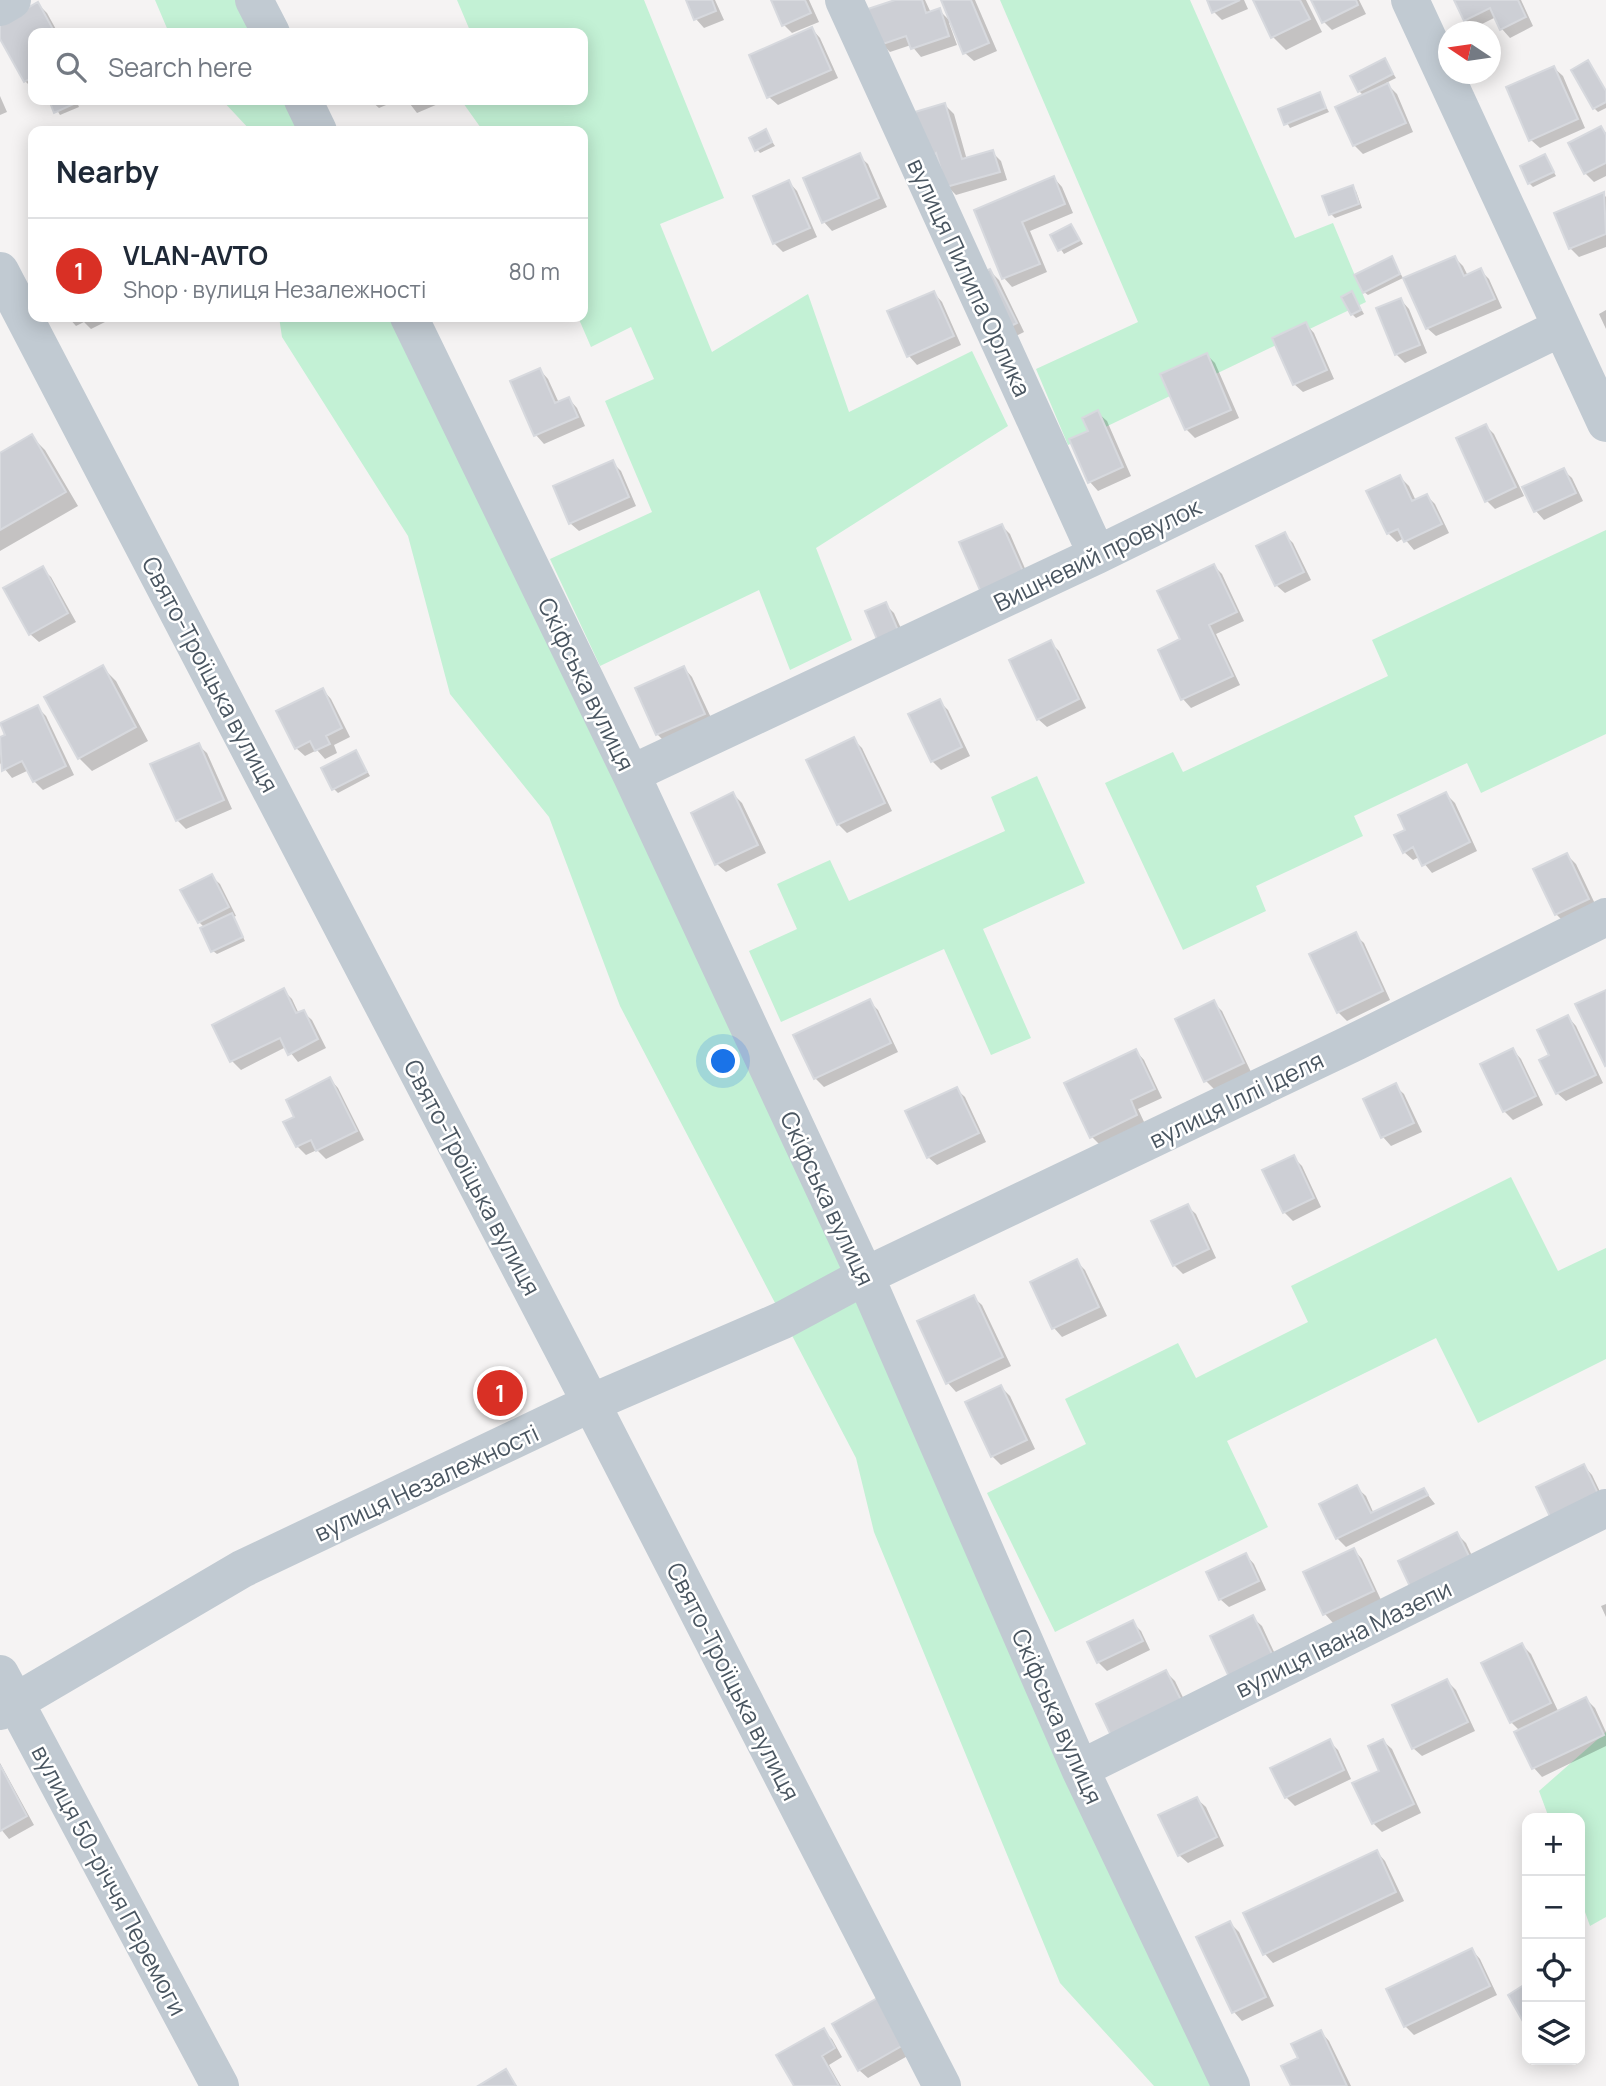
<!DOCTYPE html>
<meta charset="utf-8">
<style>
:root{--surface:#fff;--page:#f2f2f3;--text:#1f2937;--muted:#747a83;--line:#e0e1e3;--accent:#d93025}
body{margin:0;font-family:Manrope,sans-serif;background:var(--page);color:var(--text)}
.controls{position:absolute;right:21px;bottom:21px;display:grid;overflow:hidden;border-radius:14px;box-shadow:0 4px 18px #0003}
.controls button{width:63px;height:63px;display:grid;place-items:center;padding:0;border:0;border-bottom:2px solid var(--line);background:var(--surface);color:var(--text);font:35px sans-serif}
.compass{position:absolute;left:1438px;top:21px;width:63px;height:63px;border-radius:50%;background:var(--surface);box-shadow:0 4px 18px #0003;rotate:283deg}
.you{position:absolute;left:724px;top:1062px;width:24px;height:24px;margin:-18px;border:5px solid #fff;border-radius:50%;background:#1a73e8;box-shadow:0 0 0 10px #1a73e833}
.badge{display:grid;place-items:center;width:46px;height:46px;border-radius:50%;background:var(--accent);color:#fff;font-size:23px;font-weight:700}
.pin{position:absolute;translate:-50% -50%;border:4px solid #fff;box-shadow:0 2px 7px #0006}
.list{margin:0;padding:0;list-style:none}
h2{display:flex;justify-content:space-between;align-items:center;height:91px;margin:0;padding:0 28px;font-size:30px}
h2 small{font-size:23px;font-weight:400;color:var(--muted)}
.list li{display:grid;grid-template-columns:46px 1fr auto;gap:21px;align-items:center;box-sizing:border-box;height:105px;padding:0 28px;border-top:2px solid var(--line)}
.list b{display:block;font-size:26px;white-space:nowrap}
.list p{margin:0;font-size:23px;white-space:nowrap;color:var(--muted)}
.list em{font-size:23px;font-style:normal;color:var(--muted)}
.icon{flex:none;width:38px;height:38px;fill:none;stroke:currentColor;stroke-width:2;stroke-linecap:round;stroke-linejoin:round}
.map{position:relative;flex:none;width:1606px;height:2086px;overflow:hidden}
.search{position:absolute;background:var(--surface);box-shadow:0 4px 18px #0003;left:28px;top:28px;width:560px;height:77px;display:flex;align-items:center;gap:18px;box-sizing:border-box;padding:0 24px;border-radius:14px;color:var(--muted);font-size:26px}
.panel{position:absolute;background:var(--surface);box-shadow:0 4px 18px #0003;left:28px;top:126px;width:560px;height:196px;border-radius:14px}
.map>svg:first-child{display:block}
</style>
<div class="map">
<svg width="1606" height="2086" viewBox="0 0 1606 2086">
<rect width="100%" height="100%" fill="#f5f3f3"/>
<path fill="#c3f1d5" d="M155,0h99l17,33h-102z
M457,0h187l80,198 -64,26 52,128 96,-58 41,118 123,-61 36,75 -192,122 36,92 -62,30 -31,-80 -159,76 -50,-107 102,-47 -47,-111 49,-22 -23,-52 -40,20 -13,-30h5v-186h-100l-22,-31h122v-67h-112z
M1000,0h190l105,238 38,-15 33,79 -298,143 -32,-76 102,-47z
M222,100h81l15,31h-67z
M279,317h130l822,1769h-77l-94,-103 -186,-451 -18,-74 -236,-452 -71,-189 -99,-123 -42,-158 -126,-199z
M1606,530v204l-125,59 -14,-30 -113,53 9,20 -107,50 10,25 -83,39 -78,-167 68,-31 10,20 205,-96 -16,-36z
M1037,776l48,107 -102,46 48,109 -40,17 -47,-106 -163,73 -32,-71 48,-22 -20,-45 53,-24 19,41 156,-70 -14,-34z
M1511,1177l47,94 48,-23v111l-128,64 -42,-85 -209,103 41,86 -213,105 -68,-139 99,-49 -21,-45 113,-56 18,35 112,-56 -17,-36z
M1606,1732v185l-16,9 -10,-28v-80h-31l-10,-27z"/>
<path fill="#0003" d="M688,0h27l9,20 -20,8 -8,-9z
M773,0h36l10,22 -27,11 -8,-8z
M901,0h24l6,13 8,-3 12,12 -2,1 8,22 -36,12 -10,-12 -21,7 -8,-8z
M943,0h32l22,51 -23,10 -9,-8z
M1208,0h36l4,9 -26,11 -8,-8z
M1255,0h51l16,32 -36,18 -13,-13z
M1313,0h46l7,14 -34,16 -8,-8z
M1456,0h65l12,26 -23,12 -8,-9 -6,-12 -22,11 -9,-8z
M38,4l9,9 11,20h-25v56l-8,-8 -25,-46z
M812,29l8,9 18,40 -60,27 -9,-8z
M1385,61l11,17 -10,5 11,11 16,38 -50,22 -9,-9 10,-49 -5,-5z
M1588,62l18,29v17l-8,4 -4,-4z
M1554,68l9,8 22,52 -45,20 -9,-8z
M1319,94l10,18 -39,16 -10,-18z
M0,96l7,16 -7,3z
M51,100h25l3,7 -19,8z
M370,100h28l-19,8z
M407,100h37l1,1 -28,12z
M945,105l9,9 13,46 25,-8 9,9 6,19 -51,15 -8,-8 -18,-29z
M1601,128l5,5v43l-12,6 -9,-9 -15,-29z
M765,131l10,15 -15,7 -3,-4z
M859,156l9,8 19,43 -55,24 -8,-9z
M1545,156l11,20 -23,11 -4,-4z
M1054,178l8,9 11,26 -43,18 17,41 -35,15 -8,-9 -28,-67z
M789,182l8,9 20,46 -34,15 -9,-9z
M1352,187l4,4 6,17 -27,10 -4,-4z
M1604,195l2,2v50l-27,10 -9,-9z
M1071,226l12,18 -19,10 -12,-18z
M1455,258l8,8 5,10 13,-5 8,8 13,29 -66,28 -9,-8z
M1392,259l11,19 -35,17 -4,-3z
M990,271l9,9 25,52 -14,7z
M934,293l8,9 19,43 -44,20 -8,-9z
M1352,293l12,21 -8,4 -4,-4z
M1401,300l8,9 18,44 -22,10 -9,-9z
M1606,310v19l-7,-15z
M68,317h47l-24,12 -7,-7 -8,4z
M1306,324l8,9 20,46 -31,13 -9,-8z
M1207,355l8,8 24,55 -44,20 -9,-9z
M540,370l8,9 11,24 10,-4 8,9 8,18 -41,18 -8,-9z
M1098,413l9,8 24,55 -33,15 -8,-9v-50z
M1486,426l8,8 30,62 -29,13 -8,-8z
M32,437l13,13 33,56 -78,45v-96z
M612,462l9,9 15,35 -57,25 -9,-8z
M1563,470l9,8 11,23 -39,19 -8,-9z
M1400,477l9,9 7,15 11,-5 8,8 14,29 -35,17 -10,-12 -7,4 -9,-9z
M1002,526l8,8 23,53 -40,18z
M1285,535l8,8 18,37 -26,13 -9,-8z
M1214,566l8,8 22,47 -28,13 24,51 -49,23 -8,-9 -1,-59z
M42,569l9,8 25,45 -37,20 -9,-8z
M885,604l9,9 14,31 -18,8z
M1050,642l9,9 27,57 -39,19 -9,-8z
M102,667l14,14 32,60 -56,30 -13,-13z
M684,668l8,9 21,45 -47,21 -9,-9z
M323,690l8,9 19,38 -16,8 3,8 -12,6 -8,-9 -12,6 -9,-8z
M939,701l9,9 22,46 -29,14 -9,-9z
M37,707l9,9 28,59 -31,15 -9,-9 -5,-11 -17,8 -12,-15v-24l7,-3z
M853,739l9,9 30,63 -45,22 -9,-9z
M198,745l9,8 25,56 -46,20 -9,-9z
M356,752l14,24 -32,17 -4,-4z
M733,794l9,9 24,50 -40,19 -9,-8z
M1446,794l9,9 22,48 -45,22 -13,-16 -6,3 -9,-8 3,-21z
M1567,855l9,9 21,44 -32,15 -9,-9z
M211,876l9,8 16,32 -3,1 12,24 -28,13 -4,-3 -8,-23 -6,-6z
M1355,935l9,8 26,57 -43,21 -9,-9z
M284,991l8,8 7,15 4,-2 9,8 14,28 -28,14 -12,-15 -45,23 -9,-9 -18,-35z
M869,1001l9,9 20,42 -74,35 -9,-9z
M1213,1002l9,9 29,61 -37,17 -8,-8z
M1568,1017l8,9 27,57 -37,18 -9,-8 -6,-37z
M1513,1050l8,9 22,46 -30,15 -9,-9z
M1136,1051l8,9 18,38 -24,11 7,15 -45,21 -8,-8z
M330,1079l8,9 26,52 -38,19 -9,-9 -11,5 -9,-9v-28z
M1395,1086l9,8 18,38 -31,14 -8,-9z
M956,1089l9,8 21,45 -49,23 -9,-8z
M1294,1158l8,8 19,41 -28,14 -9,-9z
M1187,1206l9,8 20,44 -33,16 -9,-9z
M1077,1262l8,8 22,46 -45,21 -8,-9z
M973,1297l9,8 29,61 -55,26 -8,-9z
M1001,1387l9,9 25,53 -34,16 -9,-9z
M1584,1466l8,9 14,29v8z
M1357,1488l9,8 8,18 50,-24 11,14 -89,43 -9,-9z
M1457,1534l9,9 15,32 -57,27z
M1354,1550l8,9 19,41 -48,23 -8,-9z
M1246,1555l8,9 12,26 -37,17 -9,-8z
M1606,1604v13l-5,-11z
M1253,1618l9,8 18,39 -49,11z
M1132,1622l9,9 9,19 -43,21 -9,-9z
M1522,1645l9,9 28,59 27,-14 9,9 11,24v14l-64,31 -8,-9 -17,-35 3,-2 -9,-9z
M1166,1672l9,9 17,35 -68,33z
M1447,1681l9,9 19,41 -53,25 -9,-8z
M1329,1741l9,9 13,29 -56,27 -9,-9z
M1383,1741l9,8 29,64 -39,19 -9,-9 9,-52z
M0,1763l34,62 -25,14 -9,-11z
M1197,1799l9,8 18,39 -36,17 -9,-8z
M1377,1852l8,9 19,40 -131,62 -8,-9 -19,-40z
M1230,1923l9,9 35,74 -32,15 -8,-9z
M1472,1950l8,9 17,36 -83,40 -9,-9z
M878,1999l35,54 -45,25 -9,-8z
M823,2030l9,9 10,18 -13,8 12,21h-45z
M1321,2032l8,9 22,45h-58l7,-27z"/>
<path fill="#cdcfd5" stroke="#d7d9de" stroke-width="2" d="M686,0h26l4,11 -22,9z
M771,0h34l6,13 -29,13z
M895,0h27l4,13 14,-5 9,28 -38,13 -5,-13 -26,9 -12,-36z
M941,0h30l18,43 -26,11z
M1207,0h33l-28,13z
M1253,0h47l10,19 -39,19z
M1311,0h45l2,5 -36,18z
M1454,0h64l8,17 -26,13 -10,-22 -26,13z
M38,2l17,31h-22v44l-9,5 -24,-43v-15z
M812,27l19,43 -64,28 -18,-43z
M1385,58l8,16 -35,18 -8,-16z
M1588,60l18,31v11l-13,7 -22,-39z
M1554,66l24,53 -49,22 -23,-54z
M1388,83l18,40 -53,23 -18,-39z
M1320,92l6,16 -42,17 -6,-16z
M49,100h26l1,3 -22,10z
M945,103l17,56 31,-9 7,22 -54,15 -10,-34 -8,6 -13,-47z
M1601,126l5,9v28l-22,11 -16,-31z
M766,129l6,13 -17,9 -6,-13z
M860,153l19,45 -57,25 -19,-45z
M1545,154l9,18 -26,12 -8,-18z
M1054,176l11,28 -43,18 18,42 -38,15 -28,-69z
M789,180l21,48 -37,16 -20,-48z
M1353,185l6,19 -30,11 -7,-19z
M1604,192l2,42 -37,15 -15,-36z
M1071,224l9,16 -22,11 -8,-16z
M1392,256l8,18 -37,19 -9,-18z
M1455,256l9,20 17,-8 14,31 -69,30 -23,-51z
M990,269l27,54 -17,8 -27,-54z
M934,291l20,45 -47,21 -20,-46z
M1352,291l9,19 -10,5 -10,-18z
M1401,298l19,47 -25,10 -19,-47z
M1306,322l21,48 -34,15 -21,-47z
M1207,353l24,57 -46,20 -25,-56z
M540,368l15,35 14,-6 9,20 -44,19 -24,-55z
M1098,410l25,57 -35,16 -19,-44 19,-8 -6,-13z
M1486,424l30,63 -31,15 -29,-64z
M32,434l34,58 -66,38v-77z
M613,460l16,37 -60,27 -16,-38z
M1564,468l12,25 -42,19 -12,-25z
M1400,475l12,26 15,-7 15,30 -38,18 -6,-13 -11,5 -21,-43z
M1002,524l24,54 -43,19 -24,-55z
M1285,532l19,40 -29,14 -19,-40z
M1214,564l23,48 -28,13 24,51 -52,24 -23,-50 22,-11 -23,-48z
M43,566l25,47 -39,22 -26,-47z
M886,602l14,33 -21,9 -14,-33z
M1051,640l28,59 -42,21 -28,-60z
M103,665l33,62 -58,32 -34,-62z
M684,666l21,48 -49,21 -21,-47z
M323,688l19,40 -16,8 4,8 -15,7 -5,-10 -15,8 -19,-38z
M940,699l22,48 -31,15 -23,-48z
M38,705l28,61 -33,16 -11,-21 -20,10 -2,-34 5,-2 -5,-12z
M854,737l31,66 -48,22 -31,-65z
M199,743l25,57 -48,21 -26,-57z
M356,750l11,22 -35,18 -11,-22z
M733,792l25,53 -43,20 -24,-52z
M1446,792l24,50 -48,24 -9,-19 -10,6 -9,-18 11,-5 -7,-15z
M1567,853l22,46 -34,16 -22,-46z
M212,874l17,33 -31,16 -18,-33z
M232,913l11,24 -32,15 -11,-24z
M1356,932l27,59 -46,22 -28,-59z
M284,988l12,25 8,-3 14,29 -30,16 -8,-17 -50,24 -18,-37z
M1606,990v75l-1,1 -30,-62z
M870,999l21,44 -77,36 -21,-44z
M1214,1000l30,63 -40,19 -29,-63z
M1568,1015l28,60 -40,19 -17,-34 10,-5 -12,-25z
M1513,1048l23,48 -33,16 -23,-48z
M1136,1049l19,40 -24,11 6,15 -47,23 -26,-55z
M330,1077l27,54 -41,20 -5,-11 -15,7 -13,-25 11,-5 -8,-17z
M1396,1083l18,40 -33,15 -18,-39z
M957,1087l22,46 -52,25 -22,-47z
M1294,1155l20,43 -31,15 -21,-43z
M1188,1204l21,45 -36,17 -22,-45z
M1077,1259l22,48 -47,22 -22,-47z
M974,1295l29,62 -57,27 -29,-63z
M1001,1385l26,55 -36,17 -26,-55z
M1584,1464l18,38 -48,23 -18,-38z
M1357,1485l14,28 53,-25 4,7 -92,44 -17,-35z
M1457,1532l17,34 -60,29 -16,-34z
M1354,1548l20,43 -51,24 -20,-43z
M1246,1553l13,28 -40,19 -13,-28z
M1253,1615l20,41 -44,21 -19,-41z
M1133,1620l10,21 -46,22 -10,-21z
M1522,1643l29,60 -41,20 -29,-60z
M1166,1670l19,38 -71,34 -18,-38z
M1447,1679l21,43 -56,27 -20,-44z
M1586,1697l18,38 -72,34 -18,-37z
M1330,1739l14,31 -59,28 -15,-30z
M1383,1739l31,65 -42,20 -20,-41 27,-12 -11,-25z
M0,1765l27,51 -27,15z
M1197,1797l20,40 -39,19 -20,-41z
M1377,1850l19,42 -133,63 -20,-42z
M1230,1921l36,76 -34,16 -36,-76z
M1472,1948l18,38 -86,41 -18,-38z
M1527,1983v41l-2,1 -17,-30z
M879,1997l26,47 -47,27 -26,-47z
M824,2028l11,20 -13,8 17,30h-45l-18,-31z
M1321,2030l26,56h-56l-10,-20 17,-8 -7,-14z
M506,2069l10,17h-38z"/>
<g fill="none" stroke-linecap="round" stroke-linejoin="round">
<path stroke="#c1cad2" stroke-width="38" d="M254,0l17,33
M844,0l253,555
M1410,0l196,423
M0,7l12,-7
M303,100l15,31
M0,271l591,1132 351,683
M409,317l222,457 234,502 215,493 151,317
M631,774l466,-219 463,-227
M0,1674l220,412
M0,1711l242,-142 349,-166 192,-83 82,-44 492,-235 249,-124
M1080,1769l526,-261"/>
</g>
<g text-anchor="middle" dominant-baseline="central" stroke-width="5" stroke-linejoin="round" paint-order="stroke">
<g font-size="24" fill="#4a5661" stroke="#fff">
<text transform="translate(970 277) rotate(65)">вулиця Пилипа Орлика</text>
<text transform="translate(1097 554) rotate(-26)">Вишневий провулок</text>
<text transform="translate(211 674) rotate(62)">Свято-Троїцька вулиця</text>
<text transform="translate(587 684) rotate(64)">Скіфська вулиця</text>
<text transform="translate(1236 1099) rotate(-26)">вулиця Іллі Іделя</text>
<text transform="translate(473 1177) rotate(62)">Свято-Троїцька вулиця</text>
<text transform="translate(828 1198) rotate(65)">Скіфська вулиця</text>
<text transform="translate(426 1482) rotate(-25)">вулиця Незалежності</text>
<text transform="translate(1343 1638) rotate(-26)">вулиця Івана Мазепи</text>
<text transform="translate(734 1681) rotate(63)">Свято-Троїцька вулиця</text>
<text transform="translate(1058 1716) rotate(66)">Скіфська вулиця</text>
<text transform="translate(110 1880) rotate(62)">вулиця 50-річчя Перемоги</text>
</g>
</g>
</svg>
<div class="controls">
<button>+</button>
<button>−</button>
<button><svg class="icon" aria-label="locate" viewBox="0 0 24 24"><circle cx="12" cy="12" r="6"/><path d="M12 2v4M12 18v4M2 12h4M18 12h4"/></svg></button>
<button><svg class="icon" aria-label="layers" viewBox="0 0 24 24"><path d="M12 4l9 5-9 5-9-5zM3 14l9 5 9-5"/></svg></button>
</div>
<svg class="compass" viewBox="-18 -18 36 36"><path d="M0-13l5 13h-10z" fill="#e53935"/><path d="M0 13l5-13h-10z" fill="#747a83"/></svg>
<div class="you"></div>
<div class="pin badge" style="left:500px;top:1393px">1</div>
<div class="search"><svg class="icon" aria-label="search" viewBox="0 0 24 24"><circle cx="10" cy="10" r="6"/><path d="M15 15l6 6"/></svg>Search here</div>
<section class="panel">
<h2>Nearby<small></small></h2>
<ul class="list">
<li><span class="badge">1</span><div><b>VLAN-AVTO</b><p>Shop · вулиця Незалежності</p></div><em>80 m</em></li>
</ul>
</section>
</div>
